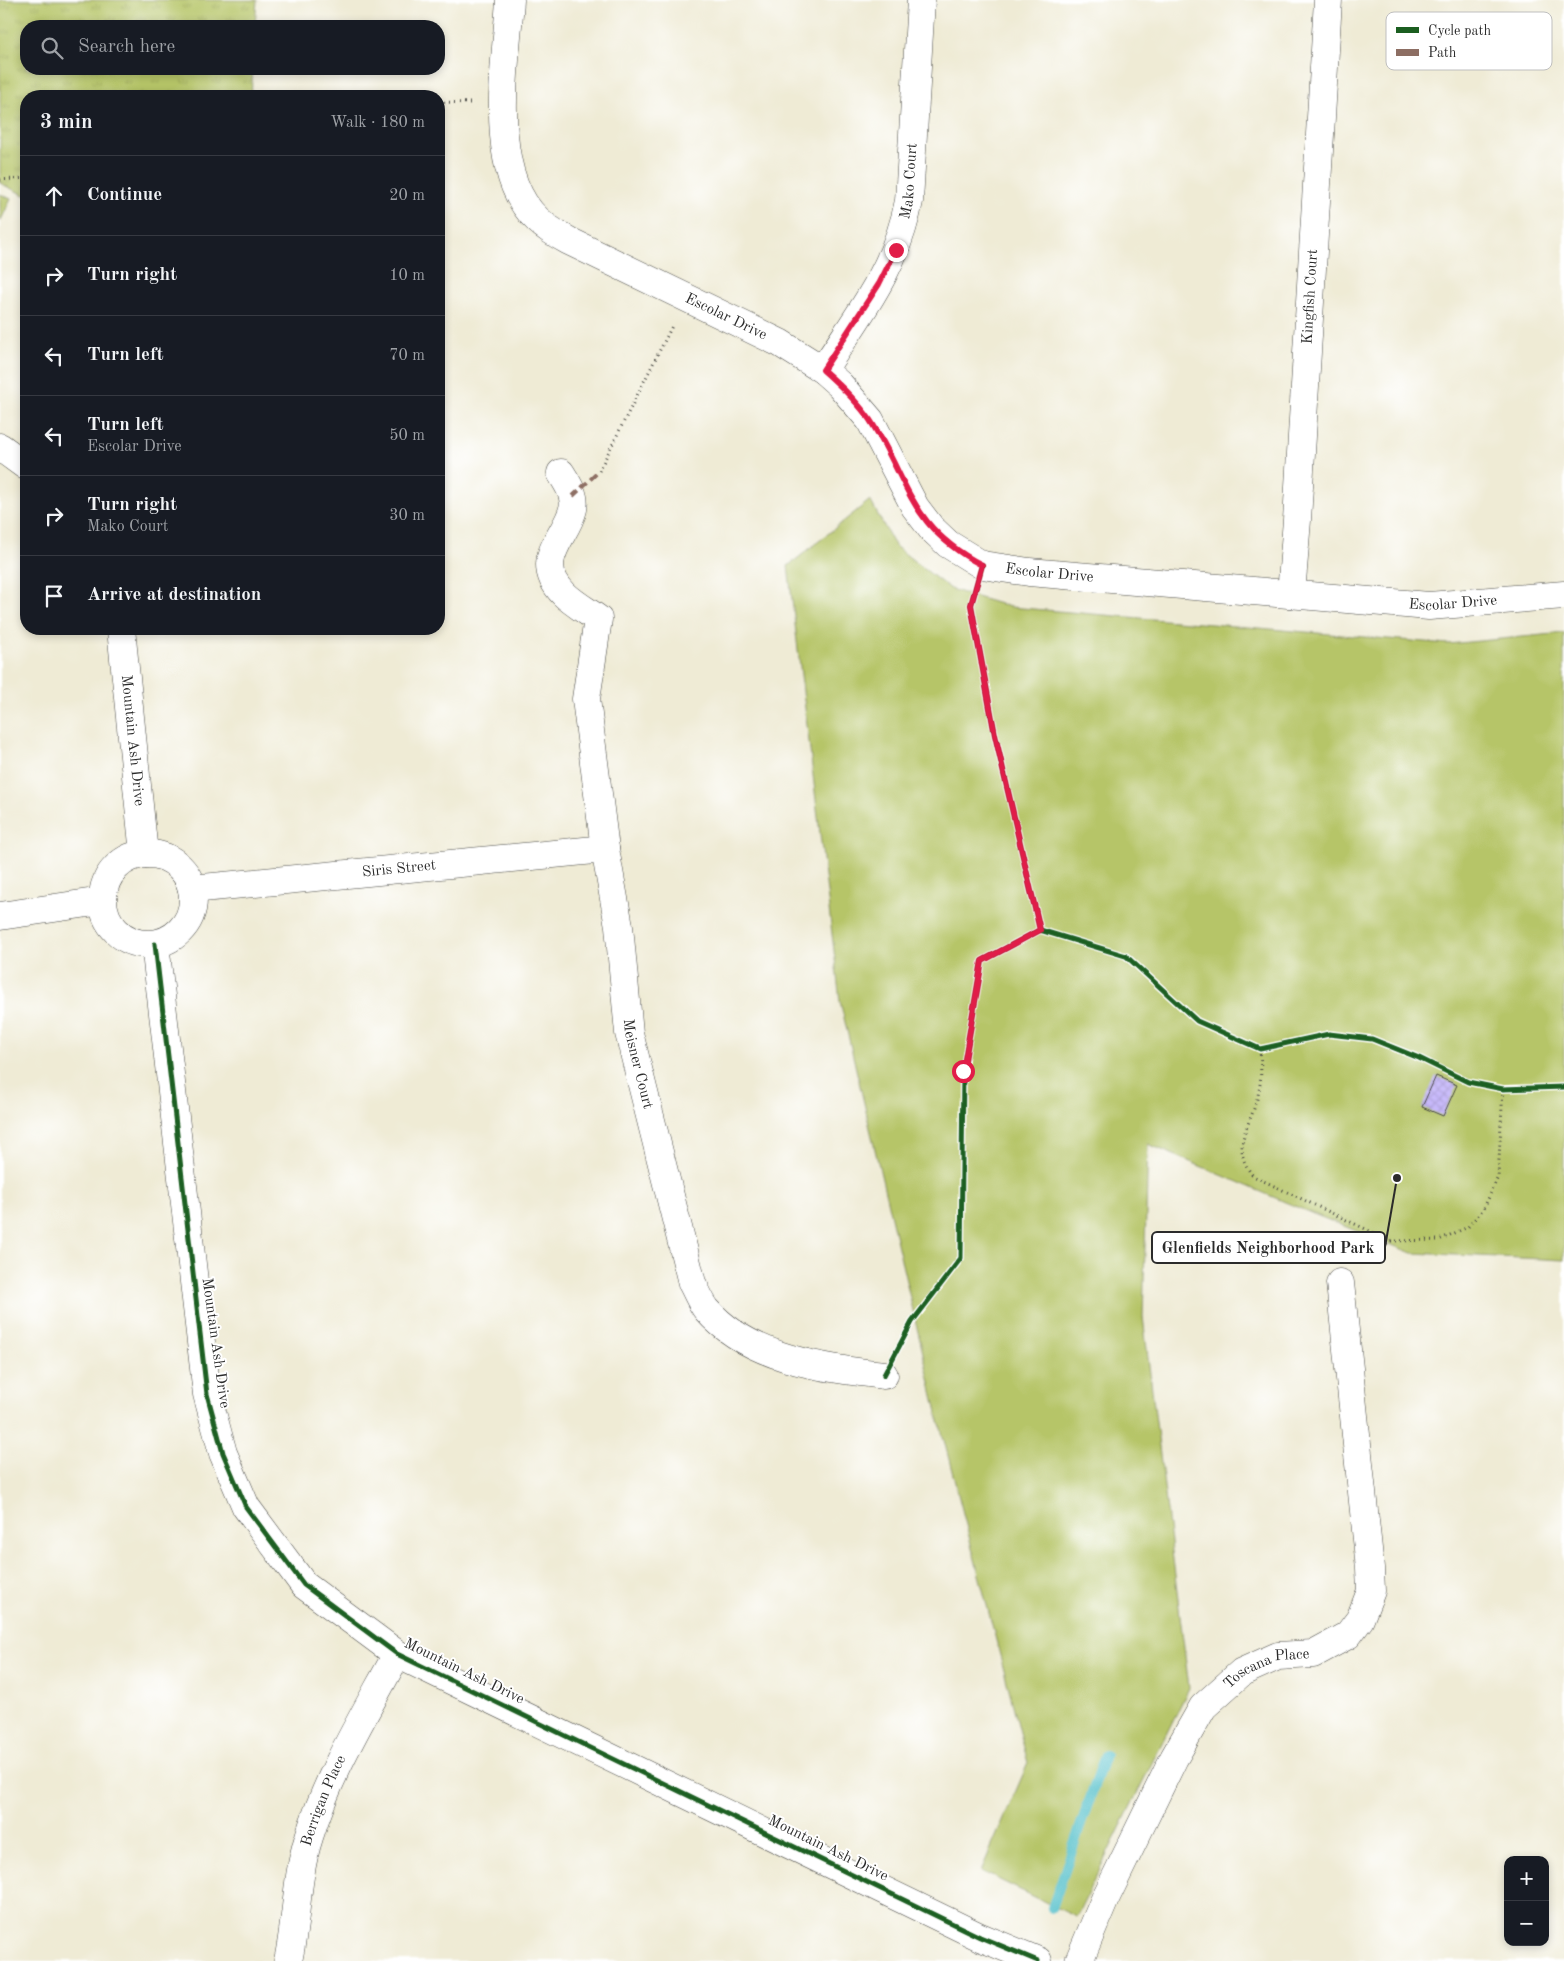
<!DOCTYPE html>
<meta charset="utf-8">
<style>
:root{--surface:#171b24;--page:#20242c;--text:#f1f3f6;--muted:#9ea1a6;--line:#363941}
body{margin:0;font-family:"Old Standard TT",serif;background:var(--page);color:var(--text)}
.controls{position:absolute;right:15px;bottom:15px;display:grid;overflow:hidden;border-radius:10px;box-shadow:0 2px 8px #0003}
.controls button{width:45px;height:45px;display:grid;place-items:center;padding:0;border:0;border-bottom:1px solid var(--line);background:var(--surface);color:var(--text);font:25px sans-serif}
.stop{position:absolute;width:15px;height:15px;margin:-11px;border:4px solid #e11d48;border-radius:50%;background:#fff}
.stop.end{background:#e11d48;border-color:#fff;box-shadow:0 1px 5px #0008}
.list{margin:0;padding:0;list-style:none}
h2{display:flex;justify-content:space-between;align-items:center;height:65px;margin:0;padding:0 20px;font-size:21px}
h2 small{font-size:16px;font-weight:400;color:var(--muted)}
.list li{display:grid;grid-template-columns:32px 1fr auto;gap:15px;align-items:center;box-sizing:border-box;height:80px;padding:0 20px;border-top:1px solid var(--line)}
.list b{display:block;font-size:19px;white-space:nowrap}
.list p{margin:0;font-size:16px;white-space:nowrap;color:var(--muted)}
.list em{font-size:16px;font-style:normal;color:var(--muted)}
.icon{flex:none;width:28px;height:28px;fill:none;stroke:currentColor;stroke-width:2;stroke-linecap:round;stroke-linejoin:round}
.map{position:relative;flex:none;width:1564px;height:1961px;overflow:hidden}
.search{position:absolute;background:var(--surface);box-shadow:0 2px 8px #0003;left:20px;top:20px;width:425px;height:55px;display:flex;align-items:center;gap:12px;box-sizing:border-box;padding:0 18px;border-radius:20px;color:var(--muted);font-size:19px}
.panel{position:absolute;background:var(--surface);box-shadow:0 2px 8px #0003;left:20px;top:90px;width:425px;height:545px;border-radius:20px}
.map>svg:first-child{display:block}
</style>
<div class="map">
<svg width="1564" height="1961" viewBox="0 0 1564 1961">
<defs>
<pattern id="grass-tufts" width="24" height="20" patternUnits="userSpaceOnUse" patternTransform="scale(1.25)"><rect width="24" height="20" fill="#b6c567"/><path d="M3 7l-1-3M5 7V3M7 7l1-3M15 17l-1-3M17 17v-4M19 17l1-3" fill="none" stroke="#9da95a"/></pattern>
<pattern id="building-cross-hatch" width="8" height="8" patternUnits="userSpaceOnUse" patternTransform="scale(1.25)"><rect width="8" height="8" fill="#c1b1fa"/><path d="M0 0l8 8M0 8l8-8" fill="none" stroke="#a698d6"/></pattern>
</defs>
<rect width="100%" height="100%" fill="#fff"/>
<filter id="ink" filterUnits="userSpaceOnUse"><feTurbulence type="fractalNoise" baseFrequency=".02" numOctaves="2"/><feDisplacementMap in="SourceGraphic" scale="10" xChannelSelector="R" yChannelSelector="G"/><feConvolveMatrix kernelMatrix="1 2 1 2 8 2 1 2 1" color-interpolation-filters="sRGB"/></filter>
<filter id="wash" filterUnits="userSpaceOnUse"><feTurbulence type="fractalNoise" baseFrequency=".0096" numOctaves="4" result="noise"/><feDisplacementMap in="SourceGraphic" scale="20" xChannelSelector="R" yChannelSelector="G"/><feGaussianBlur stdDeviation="1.12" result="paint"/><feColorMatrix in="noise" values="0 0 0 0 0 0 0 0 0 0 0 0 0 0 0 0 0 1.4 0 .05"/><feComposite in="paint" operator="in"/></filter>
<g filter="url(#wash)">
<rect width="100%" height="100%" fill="#efebd5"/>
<path fill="url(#grass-tufts)" stroke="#707849" d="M0,0h257l-2,26h-229v43h227l-2,27h-225v100l-26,-13z"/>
<path fill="#b6c567" stroke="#707849" d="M0,194l11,5 -11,23z
M870,500l25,46 55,43 60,18 438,37 116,-11v627l-152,-7 -101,-40 -163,-69 -5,173 46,371 -113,229 -95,-46 47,-108 -89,-342 -99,-420 -52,-435z"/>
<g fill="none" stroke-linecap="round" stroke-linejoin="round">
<path stroke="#52c0ca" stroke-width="10" d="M1052,1908l53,-153"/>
</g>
<g id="blocks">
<path fill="url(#building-cross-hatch)" d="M1436,1076l21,9 -14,31 -21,-9z"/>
</g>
</g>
<g filter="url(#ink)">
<use href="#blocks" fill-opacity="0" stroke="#484844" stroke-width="1"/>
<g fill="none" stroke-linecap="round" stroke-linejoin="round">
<g stroke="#484844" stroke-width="29">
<g id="minor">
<path id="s1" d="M510,0c-4,64 -24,173 28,220 9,9 20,15 31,21l211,102 43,27 17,15 30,35 45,87 16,21 17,16 34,21 47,7 400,34 135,-11"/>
<path id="s2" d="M823,370c36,-56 73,-101 86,-169l12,-201"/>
<path d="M0,447l26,19"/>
<path id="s3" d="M561,473c7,11 15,23 12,36 -7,29 -42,51 -9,85 9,9 23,17 34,25l-12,80 19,150 14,77 10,107 63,250c5,9 9,20 15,27 43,49 115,58 177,65"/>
<path id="s4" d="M1291,594l6,-74 31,-520"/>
<path id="s5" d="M121,629l23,225"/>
<circle cx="148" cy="899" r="45"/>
<path id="s6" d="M192,889l413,-40"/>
<path d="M0,916l102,-15"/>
<path d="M155,944l52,450 16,59 23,54 58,78 93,69 583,283 58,24"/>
<path id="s7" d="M288,1961c9,-41 8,-84 21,-124 20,-65 56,-123 88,-183"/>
<path id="s8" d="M1079,1961l26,-62 69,-141 29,-51 39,-35 36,-16 35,-2 35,-19 12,-16 11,-28 -1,-23 -30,-285"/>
</g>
</g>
<path stroke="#484844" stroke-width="3" stroke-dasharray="1 4" stroke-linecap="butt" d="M439,102l32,1
M0,180l26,-2
M599,471l73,-145
M1260,1049c1,17 2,33 -3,50 -8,30 -27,48 -4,77l138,65 48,-1 29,-13 16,-19 14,-31 5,-88
M1363,1263l28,-22"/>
<use href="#minor" stroke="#fff" stroke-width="28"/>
<path stroke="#8d6e63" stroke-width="4" stroke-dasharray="8 4" stroke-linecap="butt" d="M573,496l26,-25"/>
<g stroke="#fff" stroke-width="8">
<path id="cycleway" d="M982,565l-11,40 24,130 45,195
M155,944l52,450 16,59 23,54 58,78 93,69 583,283 58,24
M884,1375l28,-53 49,-64 2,-187 19,-110 58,-31 86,26 71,65 63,28 69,-15 43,5 47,19 49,24 35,7 61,-2"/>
</g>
<use href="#cycleway" stroke="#1b5e20" stroke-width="5"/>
</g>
</g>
<g fill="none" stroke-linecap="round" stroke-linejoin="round" filter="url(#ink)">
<path stroke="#e11d48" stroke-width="6" d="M896,250l-17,34 -56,86c17,15 34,31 47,50 40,62 38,106 112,145l-11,40 24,130 45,195 -58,31 -19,110"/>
</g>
<g text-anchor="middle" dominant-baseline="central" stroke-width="4" stroke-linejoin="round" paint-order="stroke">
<g font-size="15" fill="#2b2b2b" stroke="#fff">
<text stroke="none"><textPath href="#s2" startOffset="211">Mako Court</textPath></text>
<text stroke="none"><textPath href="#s4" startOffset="298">Kingfish Court</textPath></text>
<text stroke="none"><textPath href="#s1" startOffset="441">Escolar Drive</textPath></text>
<text stroke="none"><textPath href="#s1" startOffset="876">Escolar Drive</textPath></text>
<text stroke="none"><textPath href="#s1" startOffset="1281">Escolar Drive</textPath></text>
<text stroke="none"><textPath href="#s5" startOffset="112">Mountain Ash Drive</textPath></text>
<text stroke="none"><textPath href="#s6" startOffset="208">Siris Street</textPath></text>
<text stroke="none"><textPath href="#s3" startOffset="625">Meisner Court</textPath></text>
<text transform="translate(215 1343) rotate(82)">Mountain Ash Drive</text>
<text transform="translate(464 1672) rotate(26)">Mountain Ash Drive</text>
<text stroke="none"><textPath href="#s8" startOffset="360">Toscana Place</textPath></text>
<text stroke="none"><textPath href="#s7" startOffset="165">Berrigan Place</textPath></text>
<text transform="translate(828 1849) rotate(26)">Mountain Ash Drive</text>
</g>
</g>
<rect x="1386" y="12" width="166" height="58" rx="8" fill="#fff" stroke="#bfbfbf" stroke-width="1"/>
<rect x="1396" y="27" width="23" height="6" fill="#1b5e20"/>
<rect x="1396" y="49" width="23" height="7" fill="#8d6e63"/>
<g font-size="14" fill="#2b2b2b">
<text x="1428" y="35">Cycle path</text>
<text x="1428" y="57">Path</text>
</g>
<path fill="none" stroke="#2b2b2b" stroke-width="2" d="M1397 1178L1385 1247"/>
<circle fill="#2b2b2b" stroke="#fff" stroke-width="2" cx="1397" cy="1178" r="5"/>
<rect fill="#fff" stroke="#2b2b2b" stroke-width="2" x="1152" y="1232" width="233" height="31" rx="5"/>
<g font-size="16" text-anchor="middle" font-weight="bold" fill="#2b2b2b">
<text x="1268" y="1253">Glenfields Neighborhood Park</text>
</g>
</svg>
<div class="controls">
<button>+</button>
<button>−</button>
</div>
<div class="stop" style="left:963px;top:1071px"></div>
<div class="stop end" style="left:896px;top:250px"></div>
<div class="search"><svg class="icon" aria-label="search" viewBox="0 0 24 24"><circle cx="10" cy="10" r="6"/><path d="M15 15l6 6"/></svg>Search here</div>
<section class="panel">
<h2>3 min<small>Walk · 180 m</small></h2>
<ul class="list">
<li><svg class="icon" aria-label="ahead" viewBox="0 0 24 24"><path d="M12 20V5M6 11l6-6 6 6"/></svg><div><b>Continue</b></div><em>20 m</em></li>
<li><svg class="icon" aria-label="right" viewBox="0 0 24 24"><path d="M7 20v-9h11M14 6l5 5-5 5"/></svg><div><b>Turn right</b></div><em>10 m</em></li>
<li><svg class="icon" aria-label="left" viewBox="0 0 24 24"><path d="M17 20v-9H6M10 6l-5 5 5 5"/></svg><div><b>Turn left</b></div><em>70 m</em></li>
<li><svg class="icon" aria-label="left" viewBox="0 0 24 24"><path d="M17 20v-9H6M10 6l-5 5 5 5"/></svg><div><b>Turn left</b><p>Escolar Drive</p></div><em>50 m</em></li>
<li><svg class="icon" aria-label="right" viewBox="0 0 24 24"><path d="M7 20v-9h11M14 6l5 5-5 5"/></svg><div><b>Turn right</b><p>Mako Court</p></div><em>30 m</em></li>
<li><svg class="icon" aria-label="arrive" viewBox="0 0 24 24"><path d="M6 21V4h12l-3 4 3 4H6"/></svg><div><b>Arrive at destination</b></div></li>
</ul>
</section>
</div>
